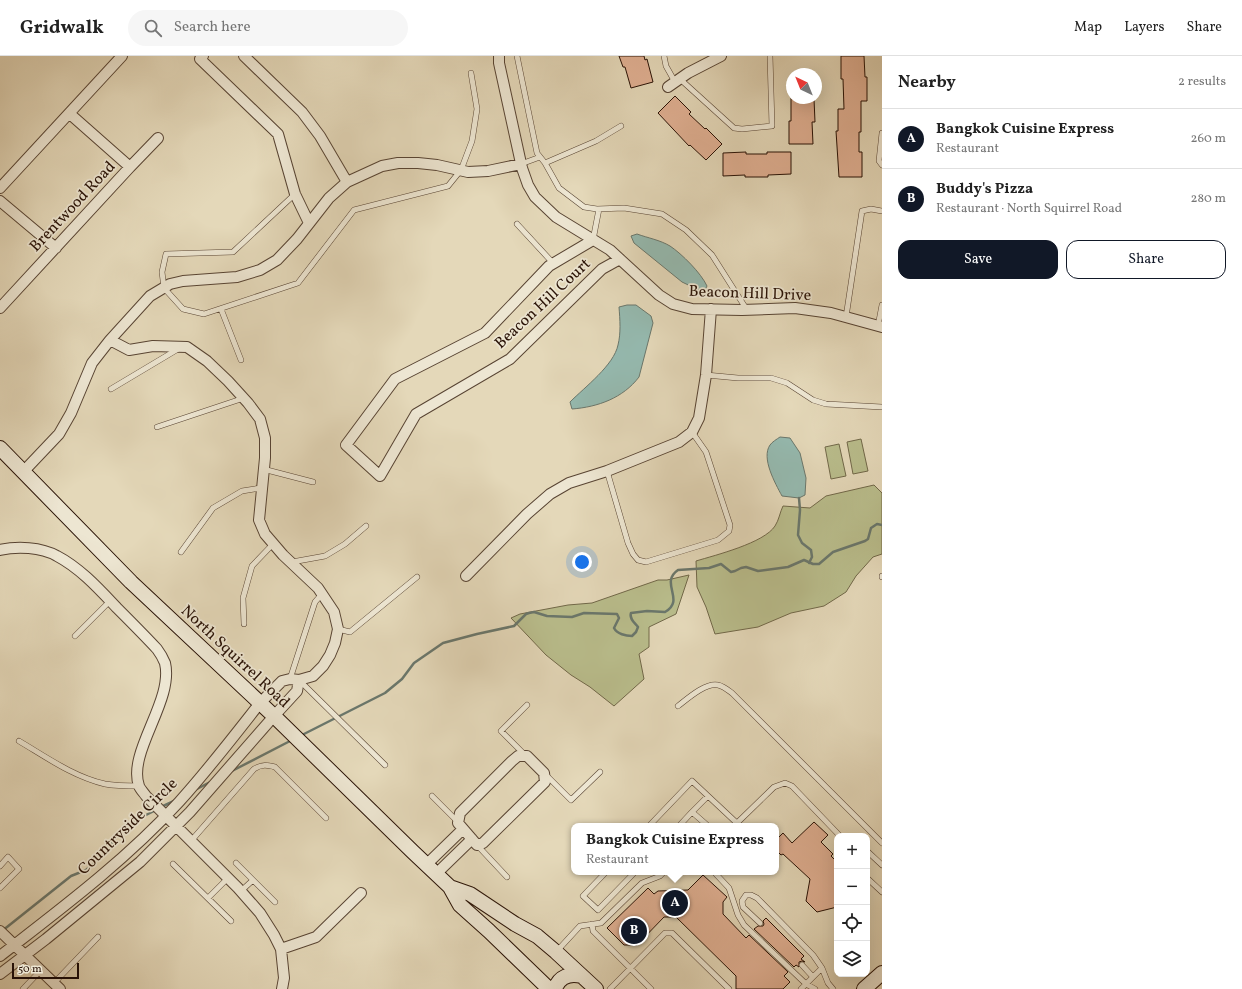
<!DOCTYPE html>
<meta charset="utf-8">
<style>
:root{--surface:#fff;--page:#f6f6f6;--text:#222;--muted:#767676;--line:#e0e0e0;--accent:#111827}
body{margin:0;font-family:Vollkorn,serif;background:var(--page);color:var(--text)}
.controls{position:absolute;right:12px;bottom:12px;display:grid;overflow:hidden;border-radius:8px;box-shadow:0 4px 16px #0002}
.controls button{width:36px;height:36px;display:grid;place-items:center;padding:0;border:0;border-bottom:1px solid var(--line);background:var(--surface);color:var(--text);font:20px sans-serif}
.compass{position:absolute;left:786px;top:12px;width:36px;height:36px;border-radius:50%;background:var(--surface);box-shadow:0 4px 16px #0002;rotate:317deg}
.scale{position:absolute;left:12px;bottom:10px;width:67px;box-sizing:border-box;padding-left:4px;border:2px solid #291206;border-top:0;font-size:11px;line-height:14px;white-space:nowrap;color:#291206;-webkit-text-stroke:3px #ede6d2;paint-order:stroke}
.you{position:absolute;left:582px;top:506px;width:14px;height:14px;margin:-10px;border:3px solid #fff;border-radius:50%;background:#1a73e8;box-shadow:0 0 0 6px #1a73e833}
.badge{display:grid;place-items:center;width:26px;height:26px;border-radius:50%;background:var(--accent);color:#fff;font-size:13px;font-weight:700}
.pin{position:absolute;translate:-50% -50%;border:2px solid #fff;box-shadow:0 1px 4px #0006}
.popup{position:absolute;left:571px;top:767px;width:208px;height:52px;box-sizing:border-box;display:grid;place-content:center;border-radius:8px;background:var(--surface);filter:drop-shadow(0 1px 3px #0005);font-size:13px;white-space:nowrap;color:var(--muted)}
.popup b{font-size:15px;color:var(--text)}
.popup::after{content:'';position:absolute;left:50%;top:100%;margin-left:-8px;border:8px solid transparent;border-top-color:var(--surface)}
.list{margin:0;padding:0;list-style:none}
h2{display:flex;justify-content:space-between;align-items:center;height:52px;margin:0;padding:0 16px;font-size:17px}
h2 small{font-size:13px;font-weight:400;color:var(--muted)}
.list li{display:grid;grid-template-columns:26px 1fr auto;gap:12px;align-items:center;box-sizing:border-box;height:60px;padding:0 16px;border-top:1px solid var(--line)}
.list b{display:block;font-size:15px;white-space:nowrap}
.list p{margin:0;font-size:13px;white-space:nowrap;color:var(--muted)}
.list em{font-size:13px;font-style:normal;color:var(--muted)}
.actions{display:flex;gap:8px;padding:12px 16px}
.actions a{flex:1;padding:9px 0;border:1px solid var(--accent);border-radius:12px;text-align:center;font-size:14px;color:var(--accent)}
.actions .main{background:var(--accent);color:#fff}
.icon{flex:none;width:22px;height:22px;fill:none;stroke:currentColor;stroke-width:2;stroke-linecap:round;stroke-linejoin:round}
.map{position:relative;flex:none;width:882px;height:933px;overflow:hidden}
header{display:flex;align-items:center;gap:24px;box-sizing:border-box;height:56px;padding:0 20px;background:var(--surface);border-bottom:1px solid var(--line)}
header strong{font-size:19px}
nav{display:flex;gap:22px;margin-inline-start:auto;font-size:14px}
.search{width:280px;height:36px;background:var(--page);display:flex;align-items:center;gap:10px;box-sizing:border-box;padding:0 14px;border-radius:22px;color:var(--muted);font-size:15px}
main{display:flex}
aside{flex:1;background:var(--surface)}
.map>svg:first-child{display:block}
</style>
<header>
<strong>Gridwalk</strong>
<div class="search"><svg class="icon" aria-label="search" viewBox="0 0 24 24"><circle cx="10" cy="10" r="6"/><path d="M15 15l6 6"/></svg>Search here</div>
<nav><a>Map</a><a>Layers</a><a>Share</a></nav>
</header>
<main>
<div class="map">
<svg width="882" height="933" viewBox="0 0 882 933">
<rect width="100%" height="100%" fill="#e4d8b9"/>
<filter id="stains"><feTurbulence type="fractalNoise" baseFrequency=".005" numOctaves="4"/><feColorMatrix values="0 0 0 0 .2 0 0 0 0 .09 0 0 0 0 .02 0 0 0 .5 -.17"/></filter>
<radialGradient id="worn" r=".72"><stop offset=".6" stop-color="#630" stop-opacity="0"/><stop offset="1" stop-color="#630" stop-opacity=".3"/></radialGradient>
<path fill="#b9bd8c" stroke="#716849" d="M861,383l7,32 -15,3 -6,-32z
M839,388l7,32 -15,3 -6,-32z
M874,429l8,8v61l-9,3 -17,19 -10,16 -22,14 -33,7 -33,14 -43,7 -9,-27 -9,-20 -1,-26c20,-6 68,-18 79,-35 4,-6 5,-14 8,-20l27,2 16,-12z
M689,519l-13,39 -27,13v20l-10,7 5,25 -30,27 -24,-19 -19,-12 -25,-20 -35,-37 9,-4 48,-9 24,-2 66,-23h9z"/>
<path fill="#95bab0" stroke="#6a776c" d="M637,178c11,4 23,6 33,12 12,8 31,27 37,40l-2,4 -4,1 -19,-9 -48,-39 -3,-7z
M627,249h9l15,11 2,7 -14,54c-16,21 -41,30 -67,32l-2,-7c15,-15 44,-37 48,-57 3,-12 2,-25 1,-38z
M780,381l10,1 10,15 6,25 -1,17 -6,3 -17,-2c-7,-13 -21,-38 -12,-51 2,-3 7,-6 10,-8z"/>
<g fill="none" stroke-linecap="round" stroke-linejoin="round">
<path stroke="#6a776c" stroke-width="2.5" d="M799,442l1,12 -2,25 4,8 9,7 1,7 -3,6
M302,679l83,-42 17,-14 12,-16 29,-20 34,-9 37,-8 12,-12 3,-1 5,-1 13,4 25,1 12,-4 33,1 2,4 -5,10c3,6 12,8 18,8l4,-4 2,-5c-3,-4 -9,-8 -7,-14l16,-2 18,1c21,-12 -6,-29 13,-42l31,-2 12,-4 10,8 4,-1 6,-3 5,-1 12,4 30,-4 16,-7 9,4h6l14,-12 32,-11 3,-2 3,-11 6,-4 5,1
M230,716l62,-32
M195,734l17,-9
M161,751l13,-6
M2,875l69,-55 15,-6 17,-15 3,-7 6,-5 5,-7 19,-16 20,-10"/>
</g>
<path fill="#e0b093" stroke="#291206" d="M619,0h25l1,4 2,-1 6,23 -22,6 -6,-21h-2z
M841,0h23l1,21h2v24h-6v31h-2v20h3v25h-23l-3,-46h2v-22h6l-1,-30h-2z
M675,40l16,16 -2,2 16,15 1,-1 16,16 -16,16 -16,-15 -1,1 -31,-33z
M791,42l23,1 1,23h-3l1,22h-24v-23h2z
M746,96v2h21v-2h24v22l-23,1v2h-23v-2l-22,1v-23z
M814,766l14,13 -7,7 12,12 -2,2 6,6v45l-20,5 -11,-11 4,-22 -27,-25 -2,1 -5,-5v-10l7,-7 9,10z
M703,819l24,22 -4,5v12l23,24 3,-3 39,37 -4,4 6,6 -7,7h-47v-13l-60,-59h-12l-27,28h-13l-17,-17 41,-40 6,6 4,-3 30,-1z
M766,862l38,38 -3,3 4,3 -3,-1 -3,1v5l-3,-2 -2,2 -40,-38 4,-3h5l1,-2 -1,-3z"/>
<g fill="none" stroke-linecap="round" stroke-linejoin="round">
<g stroke="#584433" stroke-width="6">
<path id="lane" d="M517,0l20,97 8,10 14,25 25,19 13,2 27,-1 38,6 24,16 26,25 35,55
M664,0l2,10 9,16
M680,23l54,49 8,1 30,-3 -2,-70
M882,77l-3,28 3,4
M545,107l51,-22 25,-15
M521,108l19,-7
M295,138l-62,58 -67,2 -4,18 2,16 19,21 21,5 94,-31 56,-73 94,-24 13,-16 11,-29 5,-32 -6,-36
M517,168l36,39
M593,184l6,-31
M221,253l20,51
M846,261l16,-106 9,-2 11,2
M878,270l4,-21
M706,319l32,3h33l16,5 26,17 13,4 56,3
M111,333l67,-40
M157,371l87,-29
M263,413l50,13
M607,415l21,72 5,11 5,6 8,2 72,-22 11,-9 1,-6 -24,-73 -14,-20
M181,496l32,-44 29,-17 19,-3
M292,506l33,-6 20,-12 21,-18
M882,520v1
M244,568l-1,-26 9,-32 21,-22
M338,573l12,3 67,-55
M75,580l35,-35
M290,623l25,-77 7,-8
M299,624l86,85
M678,650c9,-7 28,-24 40,-21 5,1 10,5 14,8l150,150
M19,685c27,16 55,36 86,43 11,2 23,2 34,2
M526,700l-25,-25 26,-26
M546,719l25,25 29,-28
M432,740l26,26
M692,756l16,-16
M737,767l37,-36 11,-4 7,3 48,50
M649,770l43,-45 48,45
M679,770l13,-14 16,14
M191,785l63,-72c8,-5 13,-4 21,-2l51,51
M477,789l30,32
M867,795l15,14
M236,807l17,17
M173,808l58,57
M0,810l8,-9 11,12 -19,19
M606,816l-23,24 15,14 37,-38
M714,816l15,16 9,27 6,10 62,59 9,5
M867,822l15,14
M241,835l12,-11 22,22
M208,842l20,-20
M760,867l-17,-16 -1,-6 4,-6h5l6,3 56,57 9,13 6,15 5,6
M592,868l1,7 58,58
M557,895l23,-25 21,-3 41,-40 18,-7 4,-4
M802,909l11,12
M54,927l44,-46
M23,933l18,-19
M610,933l55,-56h7l57,56
M801,933l21,-21"/>
</g>
<g stroke="#584433" stroke-width="12">
<path id="street" d="M203,0l-3,3 78,75 17,60 14,29
M244,0l58,56 18,24 27,46
M499,0v7l23,105 6,17 7,12 21,20 54,33 49,45 14,9 19,5 50,1 53,-2 36,5 51,14
M668,31l20,-14 33,-17
M130,111l28,-29
M0,132l122,-132
M0,145l56,47
M593,184l-44,26 -64,67 -90,46 -49,66 34,31 36,-62 94,-55 92,-90 18,-10
M0,252l130,-141 -60,-53
M23,416l36,-38 12,-21 21,-50 18,-23 40,-44 20,-12 13,-3 54,-4 23,-7 17,-10 20,-21 32,-41 18,-16 35,-16 16,-3h20l19,2 31,7 20,-1 33,-7
M0,494c17,-4 41,-3 57,6 23,12 42,33 60,52 13,13 27,27 40,41 3,4 6,9 8,14 9,38 -38,89 -26,123 1,3 5,7 7,10l92,92 22,25 14,22 7,14 3,29 -2,11
M466,520l61,-62 23,-20 19,-11 38,-12 72,-29 13,-10 7,-14 7,-43 5,-66
M518,700h9l17,17 1,9 -62,61 -6,2 -19,-22 2,-10 52,-52z
M426,809l37,-36
M436,818l36,-35
M0,875l60,58
M281,893l35,-12 45,-44
M0,900c62,-48 126,-96 179,-154 29,-32 55,-66 81,-99l22,-22 8,-2 9,1 14,-4 10,-10 7,-11 5,-12 3,-14 -4,-17 -16,-24 -35,-33 -18,-21 -6,-14 6,-62v-20l-5,-19 -12,-16 -20,-22 -21,-20 -20,-14 -34,-1 -24,4 -19,-10
M0,918l46,-35 94,-77 50,-50 84,-96 23,-25 2,-11"/>
</g>
<g stroke="#291206" stroke-width="16">
<path id="secondary" d="M0,392l131,134 143,134 139,136 37,35 10,18 29,26 60,58
M450,831l20,7 45,30 22,12 19,16 40,37
M555,933c4,-13 15,-16 27,-13
M864,933l18,-16"/>
</g>
<use href="#lane" stroke="#ede6d2" stroke-width="5"/>
<use href="#street" stroke="#ede6d2" stroke-width="10"/>
<use href="#secondary" stroke="#ede6d2" stroke-width="14"/>
</g>
<g text-anchor="middle" dominant-baseline="central" stroke-width="3.5" stroke-linejoin="round" paint-order="stroke">
<g font-size="16" fill="#291206" stroke="#ede6d2">
<text transform="translate(73 151) rotate(-47)">Brentwood Road</text>
<text transform="translate(750 238) rotate(2)">Beacon Hill Drive</text>
<text transform="translate(543 248) rotate(-43)">Beacon Hill Court</text>
<text transform="translate(235 601) rotate(43)">North Squirrel Road</text>
<text transform="translate(128 771) rotate(-44)">Countryside Circle</text>
</g>
</g>
<rect width="100%" height="100%" filter="url(#stains)"/>
<rect width="100%" height="100%" fill="url(#worn)"/>
</svg>
<div class="controls">
<button>+</button>
<button>−</button>
<button><svg class="icon" aria-label="locate" viewBox="0 0 24 24"><circle cx="12" cy="12" r="6"/><path d="M12 2v4M12 18v4M2 12h4M18 12h4"/></svg></button>
<button><svg class="icon" aria-label="layers" viewBox="0 0 24 24"><path d="M12 4l9 5-9 5-9-5zM3 14l9 5 9-5"/></svg></button>
</div>
<svg class="compass" viewBox="-18 -18 36 36"><path d="M0-13l5 13h-10z" fill="#e53935"/><path d="M0 13l5-13h-10z" fill="#767676"/></svg>
<div class="scale">50 m</div>
<div class="you"></div>
<div class="pin badge" style="left:675px;top:847px">A</div>
<div class="popup"><b>Bangkok Cuisine Express</b>Restaurant</div>
<div class="pin badge" style="left:634px;top:875px">B</div>
</div>
<aside>
<h2>Nearby<small>2 results</small></h2>
<ul class="list">
<li><span class="badge">A</span><div><b>Bangkok Cuisine Express</b><p>Restaurant</p></div><em>260 m</em></li>
<li><span class="badge">B</span><div><b>Buddy's Pizza</b><p>Restaurant · North Squirrel Road</p></div><em>280 m</em></li>
</ul>
<div class="actions"><a class="main">Save</a><a>Share</a></div>
</aside>
</main>
